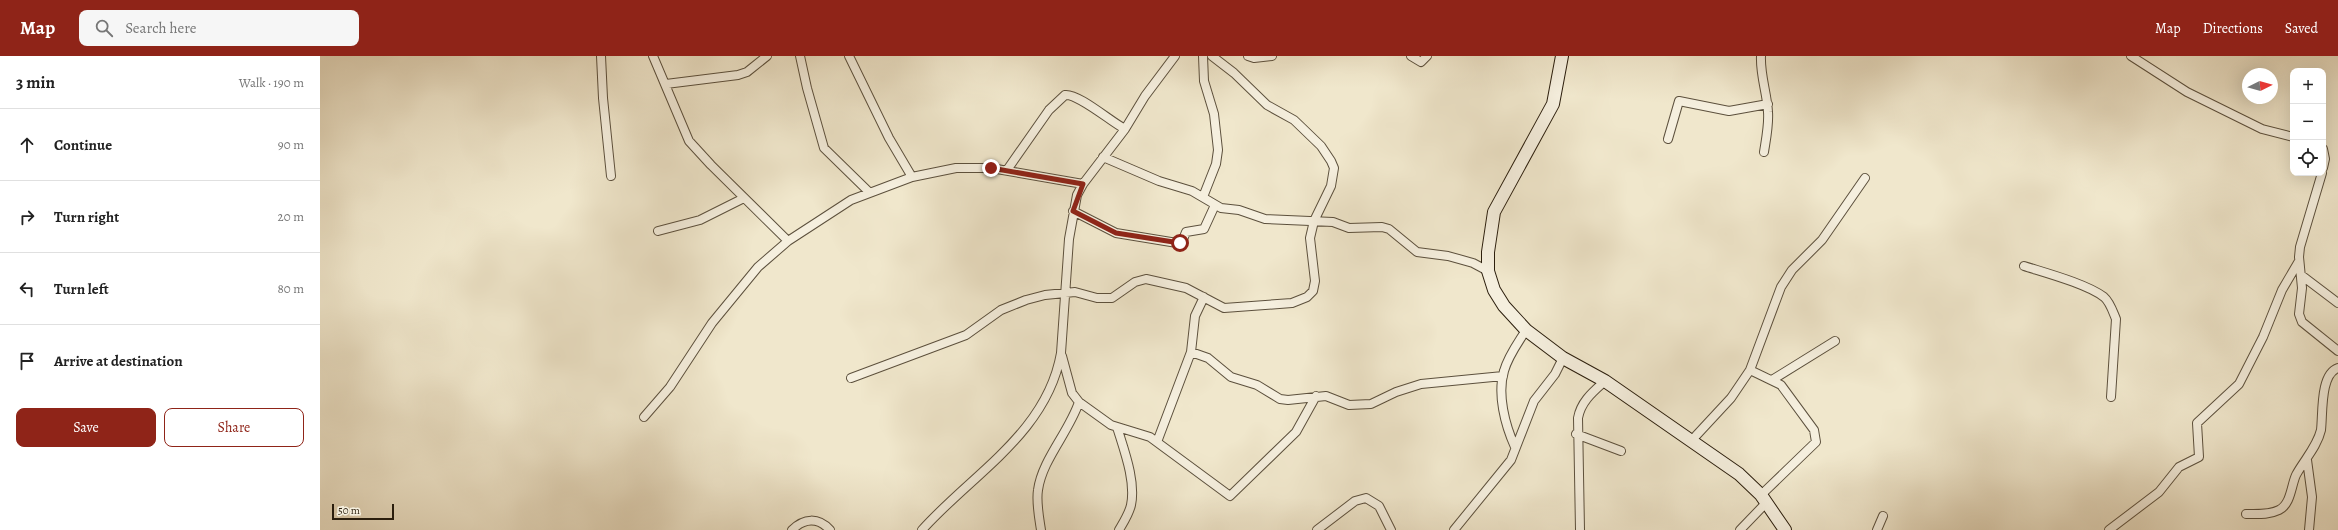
<!DOCTYPE html>
<meta charset="utf-8">
<style>
:root{--surface:#fff;--page:#f6f6f6;--text:#222;--muted:#767676;--line:#e0e0e0;--accent:#8f2418}
body{margin:0;font-family:Alegreya,serif;background:var(--page);color:var(--text)}
.controls{position:absolute;right:12px;top:12px;display:grid;overflow:hidden;border-radius:8px;box-shadow:0 4px 16px #0002}
.controls button{width:36px;height:36px;display:grid;place-items:center;padding:0;border:0;border-bottom:1px solid var(--line);background:var(--surface);color:var(--text);font:20px sans-serif}
.compass{position:absolute;left:1922px;top:12px;width:36px;height:36px;border-radius:50%;background:var(--surface);box-shadow:0 4px 16px #0002;rotate:85deg}
.scale{position:absolute;left:12px;bottom:10px;width:62px;box-sizing:border-box;padding-left:4px;border:2px solid #2b1e0d;border-top:0;font-size:11px;line-height:14px;white-space:nowrap;color:#2b1e0d;-webkit-text-stroke:3px #f5efde;paint-order:stroke}
.stop{position:absolute;width:12px;height:12px;margin:-9px;border:3px solid #8f2418;border-radius:50%;background:#fff}
.stop.end{background:#8f2418;border-color:#fff;box-shadow:0 1px 4px #0008}
.list{margin:0;padding:0;list-style:none}
h2{display:flex;justify-content:space-between;align-items:center;height:52px;margin:0;padding:0 16px;font-size:17px}
h2 small{font-size:13px;font-weight:400;color:var(--muted)}
.list li{display:grid;grid-template-columns:26px 1fr auto;gap:12px;align-items:center;box-sizing:border-box;height:72px;padding:0 16px;border-top:1px solid var(--line)}
.list b{display:block;font-size:15px;white-space:nowrap}
.list em{font-size:13px;font-style:normal;color:var(--muted)}
.actions{display:flex;gap:8px;padding:12px 16px}
.actions a{flex:1;padding:9px 0;border:1px solid var(--accent);border-radius:8px;text-align:center;font-size:14px;color:var(--accent)}
.actions .main{background:var(--accent);color:#fff}
.icon{flex:none;width:22px;height:22px;fill:none;stroke:currentColor;stroke-width:2;stroke-linecap:round;stroke-linejoin:round}
.map{position:relative;flex:none;width:2018px;height:474px;overflow:hidden}
header{display:flex;align-items:center;gap:24px;box-sizing:border-box;height:56px;padding:0 20px;background:var(--accent);color:#fff}
header strong{font-size:19px}
nav{display:flex;gap:22px;margin-inline-start:auto;font-size:14px}
.search{width:280px;height:36px;background:var(--page);display:flex;align-items:center;gap:10px;box-sizing:border-box;padding:0 14px;border-radius:8px;color:var(--muted);font-size:15px}
main{display:flex}
aside{flex:1;background:var(--surface)}
.map>svg:first-child{display:block}
</style>
<header>
<strong>Map</strong>
<div class="search"><svg class="icon" aria-label="search" viewBox="0 0 24 24"><circle cx="10" cy="10" r="6"/><path d="M15 15l6 6"/></svg>Search here</div>
<nav><a>Map</a><a>Directions</a><a>Saved</a></nav>
</header>
<main>
<aside>
<h2>3 min<small>Walk · 190 m</small></h2>
<ul class="list">
<li><svg class="icon" aria-label="ahead" viewBox="0 0 24 24"><path d="M12 20V5M6 11l6-6 6 6"/></svg><div><b>Continue</b></div><em>90 m</em></li>
<li><svg class="icon" aria-label="right" viewBox="0 0 24 24"><path d="M7 20v-9h11M14 6l5 5-5 5"/></svg><div><b>Turn right</b></div><em>20 m</em></li>
<li><svg class="icon" aria-label="left" viewBox="0 0 24 24"><path d="M17 20v-9H6M10 6l-5 5 5 5"/></svg><div><b>Turn left</b></div><em>80 m</em></li>
<li><svg class="icon" aria-label="arrive" viewBox="0 0 24 24"><path d="M6 21V4h12l-3 4 3 4H6"/></svg><div><b>Arrive at destination</b></div></li>
</ul>
<div class="actions"><a class="main">Save</a><a>Share</a></div>
</aside>
<div class="map">
<svg width="2018" height="474" viewBox="0 0 2018 474">
<rect width="100%" height="100%" fill="#f0e7cc"/>
<filter id="stains"><feTurbulence type="fractalNoise" baseFrequency=".005" numOctaves="4"/><feColorMatrix values="0 0 0 0 .2 0 0 0 0 .09 0 0 0 0 .02 0 0 0 .5 -.17"/></filter>
<radialGradient id="worn" r=".72"><stop offset=".6" stop-color="#630" stop-opacity="0"/><stop offset="1" stop-color="#630" stop-opacity=".3"/></radialGradient>
<g fill="none" stroke-linecap="round" stroke-linejoin="round">
<g stroke="#5c503d" stroke-width="10">
<path id="minor" d="M281,0l2,42 8,78
M333,0l36,85 22,24 77,76
M480,0l7,32 17,60 45,44
M529,0l40,82 23,39
M928,0l6,2 18,-2
M1091,0l10,6 6,-6
M1441,0c-1,19 6,37 7,56 1,13 -2,27 -4,40
M1811,0l56,36 75,37 31,8
M346,28l72,-9 9,-3 20,-16
M1348,83l11,-38 50,10 39,-7
M2003,93l2,10 -2,9
M783,101l56,24 33,10 29,17 18,2 26,9 68,3 16,6 33,-1 7,2 28,23 31,4 25,7 15,8
M687,114l42,-60 16,-15c13,-2 46,27 60,34
M2002,117l-22,74 -1,10 3,31 -3,26 3,8 36,29
M883,141l13,-33 2,-14 -4,-36 -10,-33 -1,-25
M753,155l43,22 61,10 5,-1 4,-10 18,-3 11,-24
M338,175l42,-11 44,-22
M1704,210c22,7 63,18 80,31 6,5 9,15 12,22l-5,78
M1981,219l37,28
M871,296l4,-36 9,-19
M742,300l10,37 7,9 32,23 39,12 80,59 66,-64 20,-36
M1430,314l31,15 33,45 2,12 -55,53
M531,322l115,-43 35,-25 25,-10 19,-5 30,-3 22,6h15l23,-16 11,-3 40,9 38,20 68,-5 15,-6 6,-6 2,-10 -5,-43 4,-17 17,-35 3,-18 -3,-7 -10,-15 -27,-26 -27,-15 -33,-32 -22,-17
M1452,324l63,-39
M324,361l26,-30 42,-64 46,-56 30,-26 63,-41 61,-23 44,-9h35l92,16
M797,371c7,23 19,54 14,78 -2,9 -8,18 -12,25
M1256,378l45,17
M1372,384l39,-42 19,-28 31,-83 11,-17 30,-30 43,-62
M837,386l34,-90 17,6 23,19 26,8 23,14 8,1 38,-4 23,9 22,-1 25,-12 25,-8 82,-8
M1195,391c-10,-22 -18,-53 -11,-76 4,-15 14,-28 22,-41
M1987,404l5,37 -3,33
M1926,458c11,0 23,1 33,-4 12,-6 12,-24 17,-35 8,-15 21,-28 25,-45 2,-17 -1,-56 17,-62
M472,474c12,-12 26,-13 38,0
M602,474c50,-56 125,-97 139,-177l8,-114 8,-44 6,-11 42,-55 20,-33 30,-40
M721,474c-2,-13 -5,-28 -3,-40 4,-30 31,-58 41,-88
M997,474l38,-29 11,-3 13,8 12,24
M1134,474l57,-70 23,-59 21,-27 8,-16
M1260,474l-2,-112c3,-17 16,-27 27,-37
M1420,474l26,-27
M1557,474l6,-14
M1789,474l50,-38 20,-25 20,-10 -2,-34 42,-39 24,-47 19,-47 17,-29"/>
</g>
<g stroke="#2b1e0d" stroke-width="14">
<path id="secondary" d="M1242,0l-9,48 -59,108 -6,40v19l6,19 10,16 22,24 37,28 42,23 134,93 22,21 24,35"/>
</g>
<use href="#minor" stroke="#f5efde" stroke-width="8"/>
<use href="#secondary" stroke="#f5efde" stroke-width="12"/>
</g>
<g fill="none" stroke-linecap="round" stroke-linejoin="round">
<path stroke="#8f2418" stroke-width="5" d="M671,112l92,16 -10,27 43,22 64,10"/>
</g>
<rect width="100%" height="100%" filter="url(#stains)"/>
<rect width="100%" height="100%" fill="url(#worn)"/>
</svg>
<div class="controls">
<button>+</button>
<button>−</button>
<button><svg class="icon" aria-label="locate" viewBox="0 0 24 24"><circle cx="12" cy="12" r="6"/><path d="M12 2v4M12 18v4M2 12h4M18 12h4"/></svg></button>
</div>
<svg class="compass" viewBox="-18 -18 36 36"><path d="M0-13l5 13h-10z" fill="#e53935"/><path d="M0 13l5-13h-10z" fill="#767676"/></svg>
<div class="scale">50 m</div>
<div class="stop" style="left:860px;top:187px"></div>
<div class="stop end" style="left:671px;top:112px"></div>
</div>
</main>
